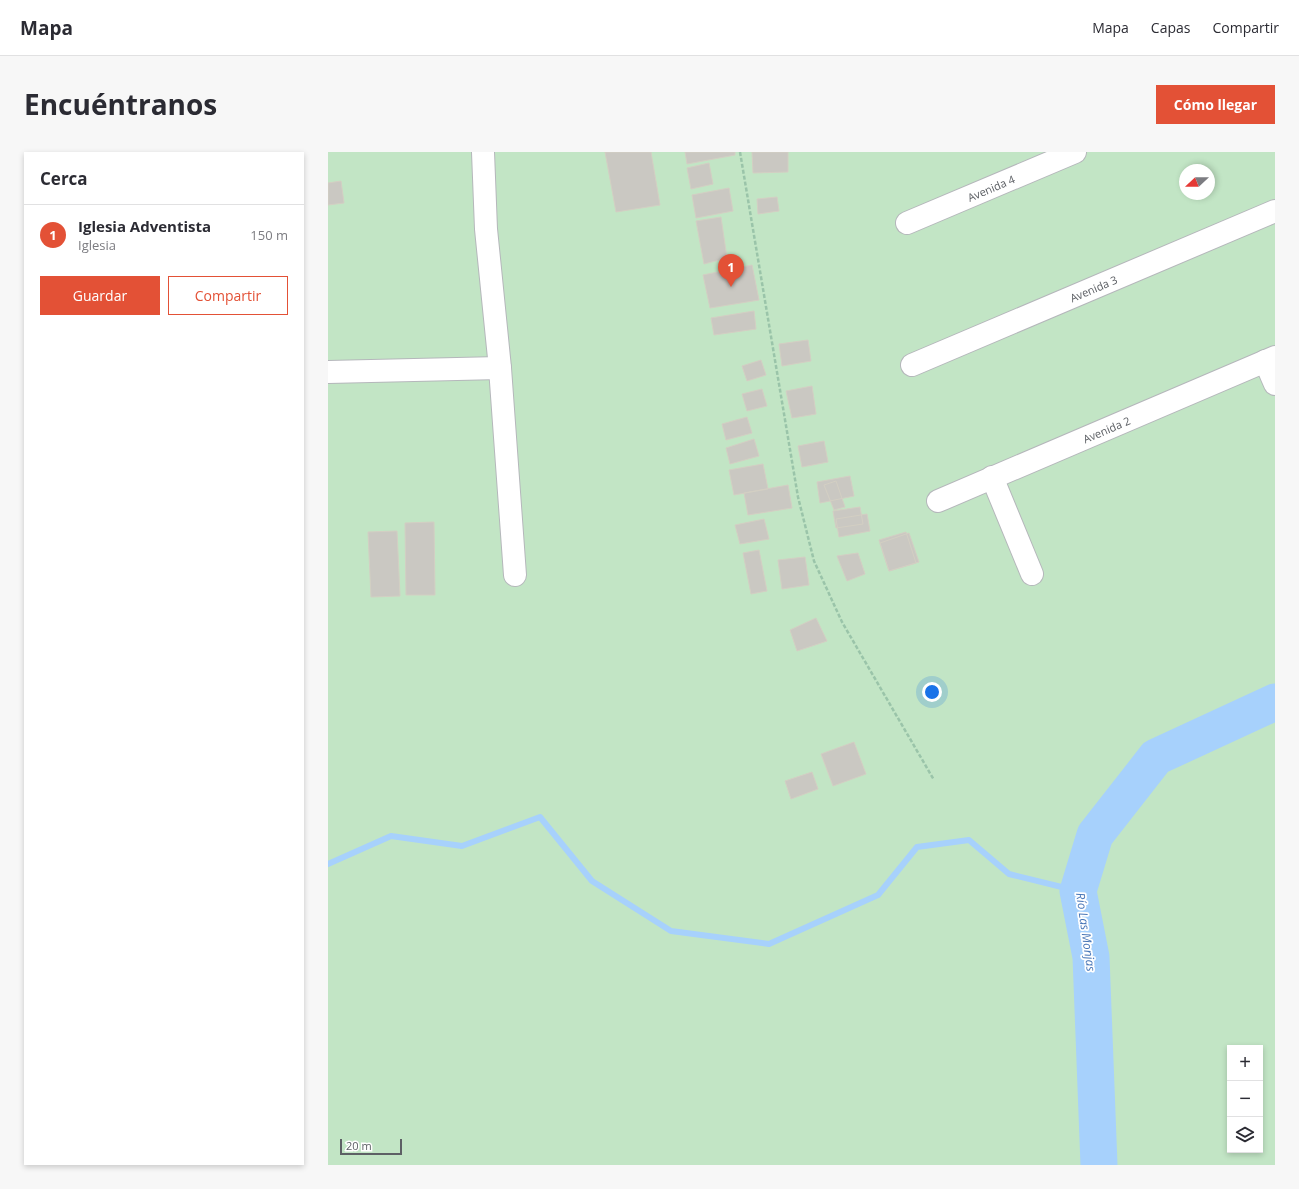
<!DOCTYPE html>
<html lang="es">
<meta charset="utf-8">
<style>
:root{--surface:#fff;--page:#f7f7f7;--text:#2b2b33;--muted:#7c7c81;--line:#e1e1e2;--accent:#e35136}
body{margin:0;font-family:"Open Sans",sans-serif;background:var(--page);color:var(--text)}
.controls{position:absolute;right:12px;bottom:12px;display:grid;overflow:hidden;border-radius:0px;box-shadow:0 2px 6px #0003}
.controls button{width:36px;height:36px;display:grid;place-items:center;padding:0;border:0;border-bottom:1px solid var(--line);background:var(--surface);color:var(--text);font:20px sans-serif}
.compass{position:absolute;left:851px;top:12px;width:36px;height:36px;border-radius:50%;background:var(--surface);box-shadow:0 2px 6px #0003;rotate:248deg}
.scale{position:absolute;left:12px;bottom:10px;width:62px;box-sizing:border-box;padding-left:4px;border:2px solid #5d6065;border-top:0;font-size:11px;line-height:14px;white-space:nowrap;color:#5d6065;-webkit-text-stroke:3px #fff;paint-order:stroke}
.you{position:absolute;left:604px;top:540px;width:14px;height:14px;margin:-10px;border:3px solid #fff;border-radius:50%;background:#1a73e8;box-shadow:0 0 0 6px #1a73e833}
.badge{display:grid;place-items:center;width:26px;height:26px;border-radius:50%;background:var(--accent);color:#fff;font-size:13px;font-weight:700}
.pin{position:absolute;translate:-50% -33px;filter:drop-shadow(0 1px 2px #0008)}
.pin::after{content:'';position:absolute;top:21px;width:14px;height:12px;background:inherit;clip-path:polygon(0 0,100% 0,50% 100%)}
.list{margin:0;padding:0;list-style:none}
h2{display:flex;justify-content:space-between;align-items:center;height:52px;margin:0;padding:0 16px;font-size:17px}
h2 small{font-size:13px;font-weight:400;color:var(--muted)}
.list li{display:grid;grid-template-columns:26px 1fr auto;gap:12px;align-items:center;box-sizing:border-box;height:60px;padding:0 16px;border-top:1px solid var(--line)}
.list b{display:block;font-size:15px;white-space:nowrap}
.list p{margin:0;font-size:13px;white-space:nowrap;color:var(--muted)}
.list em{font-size:13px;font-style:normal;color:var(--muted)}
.actions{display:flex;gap:8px;padding:12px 16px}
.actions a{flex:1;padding:9px 0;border:1px solid var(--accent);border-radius:0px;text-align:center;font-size:14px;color:var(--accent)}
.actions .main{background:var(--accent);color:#fff}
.icon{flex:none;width:22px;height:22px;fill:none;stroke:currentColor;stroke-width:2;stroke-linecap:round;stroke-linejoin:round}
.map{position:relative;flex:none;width:947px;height:1013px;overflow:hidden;border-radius:0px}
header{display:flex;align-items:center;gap:24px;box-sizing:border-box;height:56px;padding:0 20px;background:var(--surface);border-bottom:1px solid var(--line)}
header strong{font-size:19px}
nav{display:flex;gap:22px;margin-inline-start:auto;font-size:14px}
.intro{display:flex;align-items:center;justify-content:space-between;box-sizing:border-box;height:96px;padding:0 24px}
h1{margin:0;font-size:28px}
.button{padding:10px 18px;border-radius:0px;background:var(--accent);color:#fff;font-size:14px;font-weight:700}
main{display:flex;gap:24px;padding:0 24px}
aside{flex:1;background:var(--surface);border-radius:0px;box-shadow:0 2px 6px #0003}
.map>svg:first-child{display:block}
</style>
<header>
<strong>Mapa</strong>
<nav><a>Mapa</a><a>Capas</a><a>Compartir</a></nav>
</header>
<div class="intro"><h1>Encuéntranos</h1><a class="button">Cómo llegar</a></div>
<main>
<aside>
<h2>Cerca<small></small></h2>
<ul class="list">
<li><span class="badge">1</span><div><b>Iglesia Adventista</b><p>Iglesia</p></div><em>150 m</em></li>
</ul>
<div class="actions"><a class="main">Guardar</a><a>Compartir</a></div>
</aside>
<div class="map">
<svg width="947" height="1013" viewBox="0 0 947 1013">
<rect width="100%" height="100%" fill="#eeede5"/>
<path fill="#c2e5c5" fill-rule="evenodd" d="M0,0h947v1013h-947zM857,18h24v24h-24zM902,896h30v102h-30z"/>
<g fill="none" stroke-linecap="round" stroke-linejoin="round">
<path stroke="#a7d1fc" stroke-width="6" d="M0,712l63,-28 71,10 78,-29 52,64 79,50 98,13 109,-49 39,-48 52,-7 40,34 69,17"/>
<path stroke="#a7d1fc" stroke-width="37" d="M771,1013l-8,-208 -13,-66 17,-56 61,-78 119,-55"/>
</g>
<path fill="#cac8c2" stroke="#d3cfc3" d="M277,0h46l9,53 -44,7z
M357,0h50v3l-48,9z
M424,0h36v20l-35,1z
M381,11l4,21 -22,5 -4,-21z
M13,29l3,22 -16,2v-22z
M401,36l4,23 -37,7 -4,-23z
M449,45l2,14 -21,3 -1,-15z
M393,65l6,41 -23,6 -8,-43z
M424,113l7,35 -49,8 -7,-33z
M426,159l2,18 -42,6 -3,-17z
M480,188l3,21 -29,5 -3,-22z
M433,208l5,15 -19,6 -5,-15z
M484,234l4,28 -24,4 -6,-27z
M434,237l5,17 -20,5 -5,-17z
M419,265l5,16 -26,7 -4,-16z
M426,287l5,17 -29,8 -4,-16z
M496,289l4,21 -26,5 -4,-21z
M435,312l5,25 -34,6 -5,-25z
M522,324l4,20 -34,7 -3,-21z
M508,329l9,26 -11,3 -10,-25z
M460,333l4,23 -44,7 -4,-22z
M532,355l3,17 -27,4 -3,-17z
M539,362l3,17 -31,6 -3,-18z
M436,367l5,20 -29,5 -5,-19z
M106,370l1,73h-29l-1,-72z
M69,379l3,65 -29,1 -3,-65z
M578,380l10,31 -27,8 -10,-31z
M581,381l10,29 -30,9 -9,-28z
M431,398l8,41 -16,3 -8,-41z
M530,401l7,21 -18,7 -10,-25z
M477,405l4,28 -27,4 -4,-29z
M488,466l11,23 -30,10 -7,-21z
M526,590l12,32 -33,12 -12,-32z
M484,620l6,17 -27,10 -6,-18z"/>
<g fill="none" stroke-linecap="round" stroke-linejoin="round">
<g stroke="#b5b7bb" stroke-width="24">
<g id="minor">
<path d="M155,0l3,77 14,139 15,207"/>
<path id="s1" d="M579,71l168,-71"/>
<path d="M937,209l10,23"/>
<path id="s2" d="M584,213l363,-154"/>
<path d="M0,220l172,-4"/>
<path d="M664,325l40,97"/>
<path id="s3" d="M610,349l337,-144"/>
</g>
</g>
<path stroke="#9ac4a9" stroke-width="2.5" stroke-dasharray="4 2" stroke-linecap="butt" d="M412,0l58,345 16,64 28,61 92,158"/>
<use href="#minor" stroke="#fff" stroke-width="22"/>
</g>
<g text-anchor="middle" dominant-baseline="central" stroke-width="3.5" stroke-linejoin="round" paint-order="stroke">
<g font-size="11" fill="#5d6065" stroke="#fff">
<text stroke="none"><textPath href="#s1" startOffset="91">Avenida 4</textPath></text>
<text stroke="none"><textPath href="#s2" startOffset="197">Avenida 3</textPath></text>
<text stroke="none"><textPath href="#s3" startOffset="183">Avenida 2</textPath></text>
</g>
<g font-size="12" font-style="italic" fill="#4775b6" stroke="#fff">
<text transform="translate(758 780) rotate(82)">Río Las Monjas</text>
</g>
</g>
</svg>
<div class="controls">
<button>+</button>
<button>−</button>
<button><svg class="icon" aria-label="layers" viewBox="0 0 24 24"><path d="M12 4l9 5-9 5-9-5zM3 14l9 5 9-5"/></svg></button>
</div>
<svg class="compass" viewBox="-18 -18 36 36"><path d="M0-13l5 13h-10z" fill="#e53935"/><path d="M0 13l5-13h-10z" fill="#7c7c81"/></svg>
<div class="scale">20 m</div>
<div class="you"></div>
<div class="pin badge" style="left:403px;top:135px">1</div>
</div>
</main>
